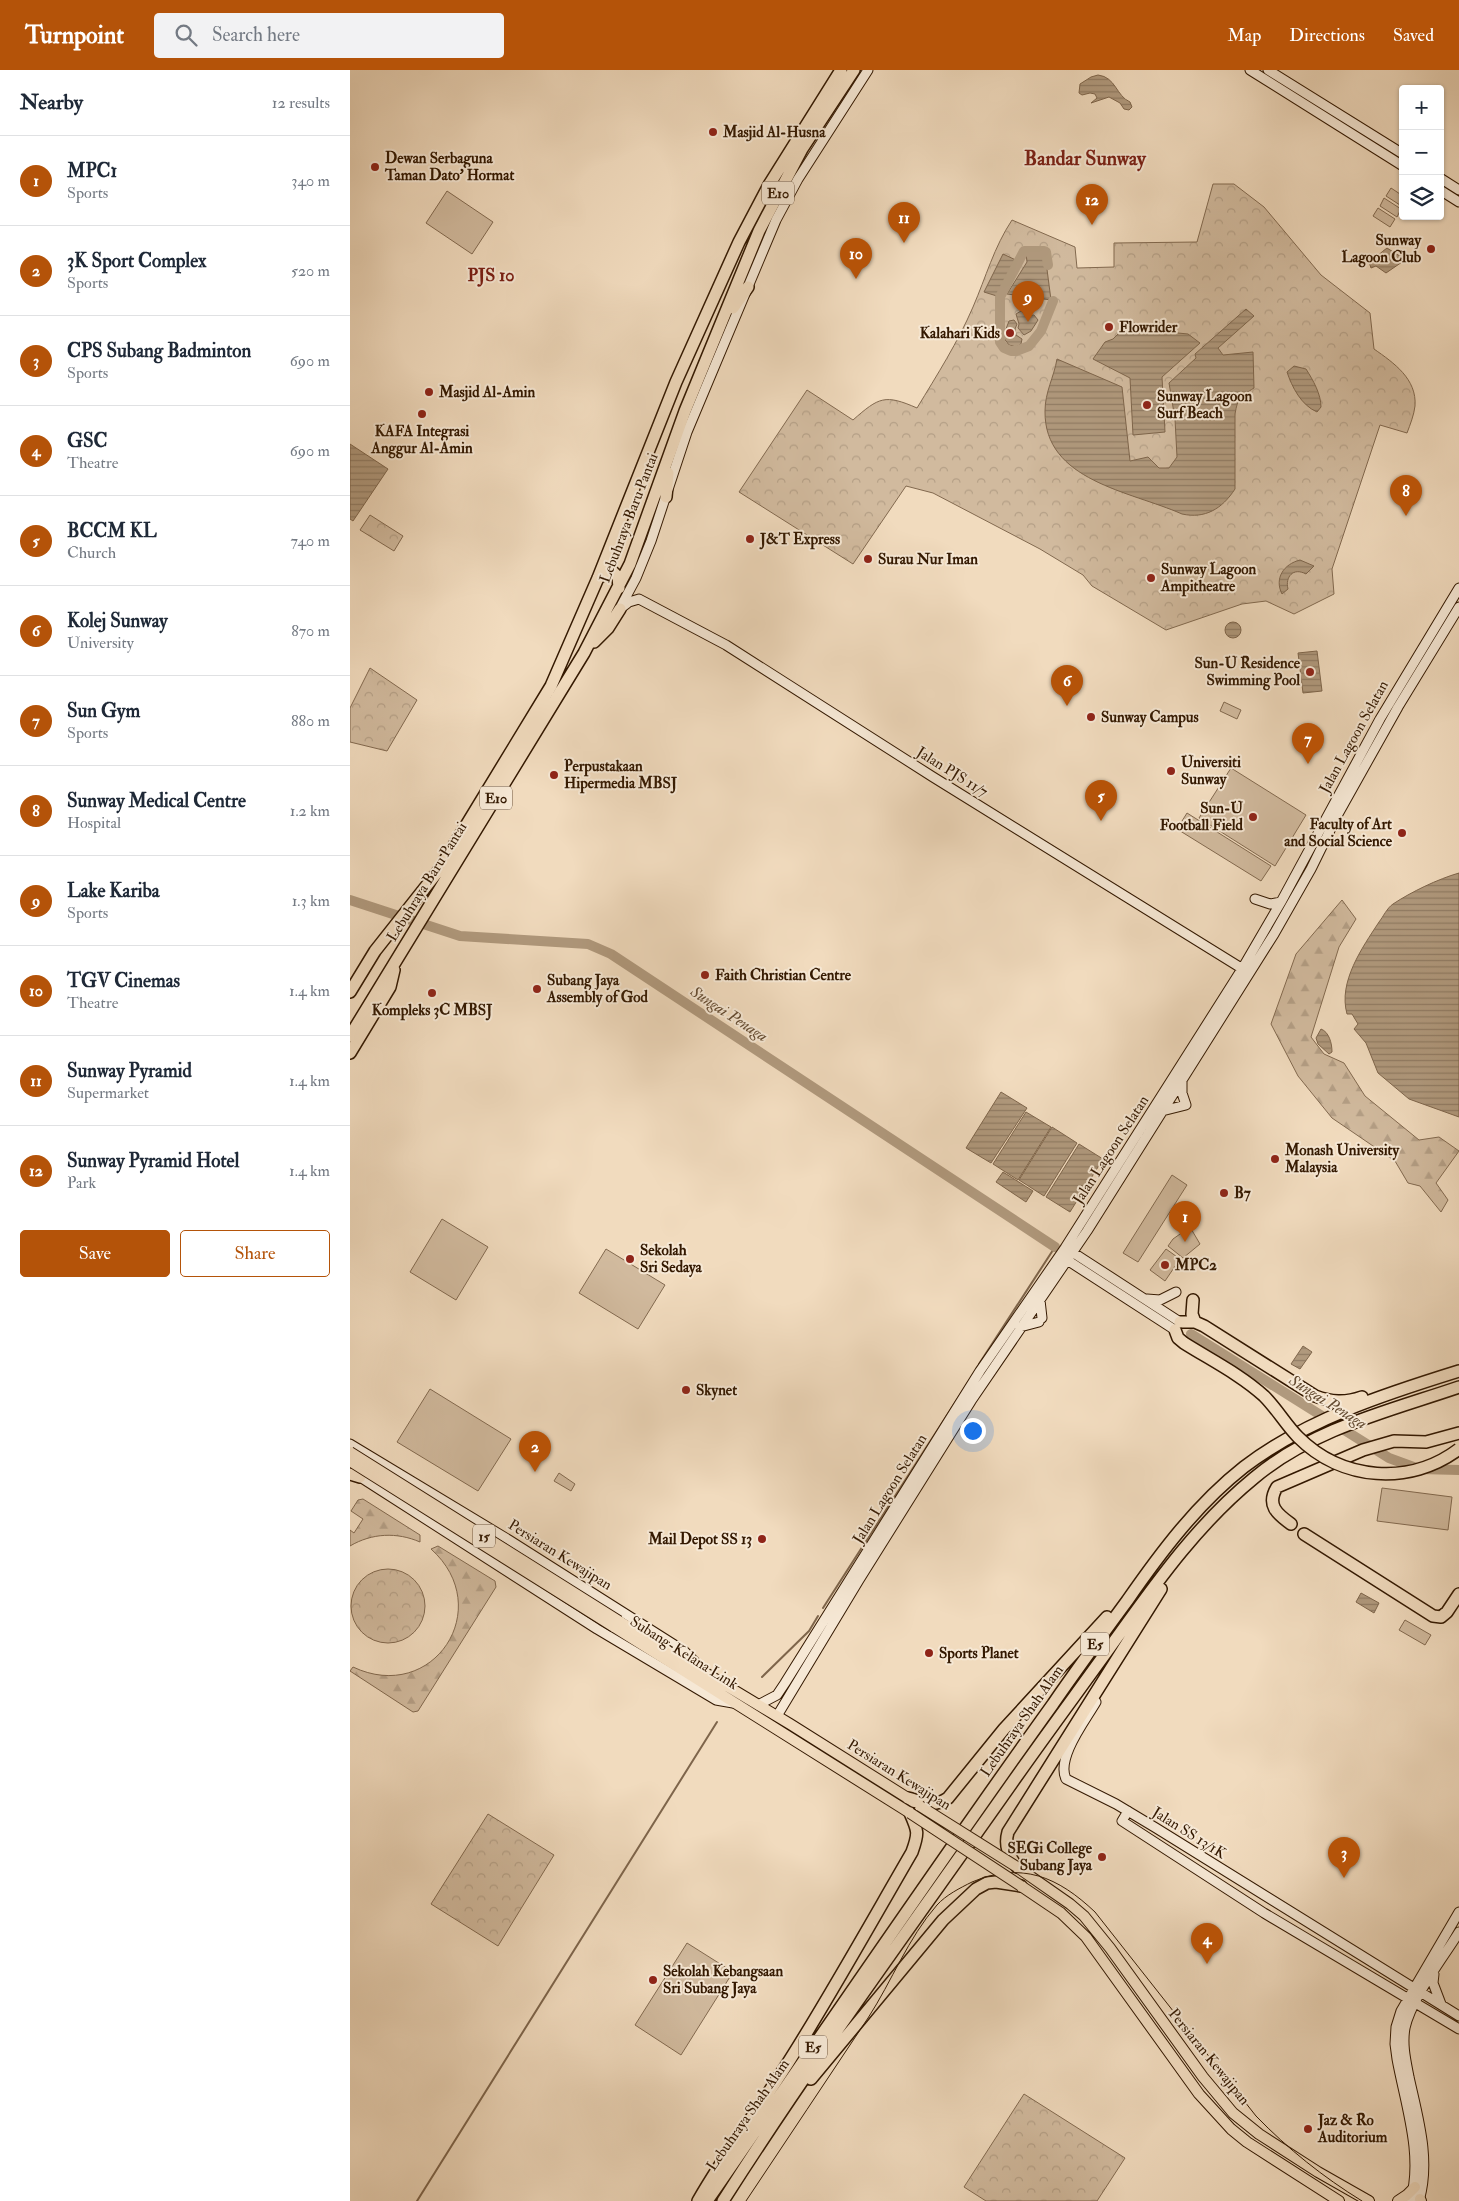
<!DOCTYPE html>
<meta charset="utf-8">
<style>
:root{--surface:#fff;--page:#f2f2f3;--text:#1f2937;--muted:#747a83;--line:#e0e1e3;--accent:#b45309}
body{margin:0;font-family:"IM FELL Double Pica",serif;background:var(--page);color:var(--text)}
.controls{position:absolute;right:15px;top:15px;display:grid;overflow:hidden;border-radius:5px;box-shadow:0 1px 4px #0004}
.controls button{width:45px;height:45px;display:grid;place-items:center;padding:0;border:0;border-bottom:1px solid var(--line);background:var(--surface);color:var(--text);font:25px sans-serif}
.you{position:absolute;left:622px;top:1360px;width:18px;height:18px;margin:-12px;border:4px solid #fff;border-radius:50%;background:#1a73e8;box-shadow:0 0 0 8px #1a73e833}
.badge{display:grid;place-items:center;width:32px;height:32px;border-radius:50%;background:var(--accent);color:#fff;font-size:16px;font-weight:700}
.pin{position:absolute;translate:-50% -41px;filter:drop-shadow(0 1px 2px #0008)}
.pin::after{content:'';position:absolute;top:26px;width:18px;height:15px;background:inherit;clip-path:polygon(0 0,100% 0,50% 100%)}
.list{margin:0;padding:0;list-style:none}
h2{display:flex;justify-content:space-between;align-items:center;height:65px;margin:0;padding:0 20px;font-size:21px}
h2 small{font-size:16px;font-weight:400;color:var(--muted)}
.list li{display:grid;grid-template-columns:32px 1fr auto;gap:15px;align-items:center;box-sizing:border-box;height:90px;padding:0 20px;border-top:1px solid var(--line)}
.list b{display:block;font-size:19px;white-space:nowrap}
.list p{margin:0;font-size:16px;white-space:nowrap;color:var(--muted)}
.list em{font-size:16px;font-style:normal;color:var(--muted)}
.actions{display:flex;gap:10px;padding:15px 20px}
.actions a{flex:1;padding:11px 0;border:1px solid var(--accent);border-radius:5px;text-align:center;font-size:18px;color:var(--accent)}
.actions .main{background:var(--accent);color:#fff}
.icon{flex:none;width:28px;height:28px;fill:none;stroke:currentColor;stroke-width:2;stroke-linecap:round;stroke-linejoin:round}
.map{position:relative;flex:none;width:1109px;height:2131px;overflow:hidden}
header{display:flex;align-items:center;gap:30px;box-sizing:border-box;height:70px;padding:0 25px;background:var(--accent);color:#fff}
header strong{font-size:24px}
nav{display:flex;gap:28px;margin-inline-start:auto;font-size:18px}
.search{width:350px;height:45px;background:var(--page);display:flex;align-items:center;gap:12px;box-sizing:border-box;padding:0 18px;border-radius:5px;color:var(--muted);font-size:19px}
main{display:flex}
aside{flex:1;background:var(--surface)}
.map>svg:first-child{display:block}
</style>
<header>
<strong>Turnpoint</strong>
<div class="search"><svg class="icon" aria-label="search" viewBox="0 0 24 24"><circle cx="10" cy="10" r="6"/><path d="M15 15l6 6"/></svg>Search here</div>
<nav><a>Map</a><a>Directions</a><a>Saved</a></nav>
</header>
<main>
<aside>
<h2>Nearby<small>12 results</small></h2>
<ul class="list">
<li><span class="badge">1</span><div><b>MPC1</b><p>Sports</p></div><em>340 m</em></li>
<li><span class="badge">2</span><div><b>3K Sport Complex</b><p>Sports</p></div><em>520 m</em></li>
<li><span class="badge">3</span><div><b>CPS Subang Badminton</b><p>Sports</p></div><em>690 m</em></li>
<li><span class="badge">4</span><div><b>GSC</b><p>Theatre</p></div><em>690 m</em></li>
<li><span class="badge">5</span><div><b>BCCM KL</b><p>Church</p></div><em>740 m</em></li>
<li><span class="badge">6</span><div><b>Kolej Sunway</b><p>University</p></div><em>870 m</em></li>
<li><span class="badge">7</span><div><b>Sun Gym</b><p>Sports</p></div><em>880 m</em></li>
<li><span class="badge">8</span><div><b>Sunway Medical Centre</b><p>Hospital</p></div><em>1.2 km</em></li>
<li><span class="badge">9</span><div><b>Lake Kariba</b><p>Sports</p></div><em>1.3 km</em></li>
<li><span class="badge">10</span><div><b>TGV Cinemas</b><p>Theatre</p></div><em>1.4 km</em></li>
<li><span class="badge">11</span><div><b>Sunway Pyramid</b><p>Supermarket</p></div><em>1.4 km</em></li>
<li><span class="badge">12</span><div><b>Sunway Pyramid Hotel</b><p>Park</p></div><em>1.4 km</em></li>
</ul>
<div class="actions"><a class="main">Save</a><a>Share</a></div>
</aside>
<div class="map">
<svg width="1109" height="2131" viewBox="0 0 1109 2131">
<defs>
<pattern id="forest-firs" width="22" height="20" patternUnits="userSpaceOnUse" patternTransform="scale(1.25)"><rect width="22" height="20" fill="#d1ba9e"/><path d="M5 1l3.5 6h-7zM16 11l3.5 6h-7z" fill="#b49f86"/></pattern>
<pattern id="park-crowns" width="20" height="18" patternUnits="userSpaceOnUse" patternTransform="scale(1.25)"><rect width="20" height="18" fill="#d1ba9e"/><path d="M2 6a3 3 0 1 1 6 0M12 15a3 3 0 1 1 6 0" fill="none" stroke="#b49f86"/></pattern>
<pattern id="water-rules" width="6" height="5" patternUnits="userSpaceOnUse" patternTransform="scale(1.25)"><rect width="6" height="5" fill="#b0997d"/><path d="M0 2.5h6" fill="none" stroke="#907c64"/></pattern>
</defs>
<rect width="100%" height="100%" fill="#f1dbbe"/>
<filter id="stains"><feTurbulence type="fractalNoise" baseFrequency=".004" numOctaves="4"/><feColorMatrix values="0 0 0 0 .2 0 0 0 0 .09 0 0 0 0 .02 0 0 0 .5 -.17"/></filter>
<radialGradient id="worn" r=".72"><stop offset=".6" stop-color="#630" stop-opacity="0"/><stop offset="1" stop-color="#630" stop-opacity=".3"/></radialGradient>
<path fill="#d1ba9e" stroke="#82694f" d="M1041,118l12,8v11l-17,-11z
M97,121l46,31 -21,32 -46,-31z
M1034,128l17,11 -4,8 -17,-11z
M1028,138l17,11 -5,8 -17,-11z
M874,632l17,8 -4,9 -17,-8z
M881,698l75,47 -31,51 -76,-48z
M837,743l84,53 -10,15 -84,-52z
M822,1105l15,10 -49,77 -15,-9z
M92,1149l46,28 -32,53 -46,-28z
M840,1157l10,17 -17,14 -15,-12 5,-7z
M256,1179l59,36 -27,44 -59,-36z
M816,1179l14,10 -15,22 -15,-11z
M80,1319l81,50 -33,52 -81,-49z
M209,1403l16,11 -4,7 -17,-10z
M1032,1418l70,9 -4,33 -71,-9z
M1055,1550l26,15 -6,10 -26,-15z
M337,1873l46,29 -52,83 -46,-30z"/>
<path fill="url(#forest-firs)" stroke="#82694f" d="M992,830l14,19 -17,28 -28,90 13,17 20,9 21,33 54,44 20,-3 20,14 -23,32 12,17 -7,12 -21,-26 -12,-3 -13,-22 -63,-43 -34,-42 -27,-52 25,-70z
M13,1429l57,36v7c-23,-10 -48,-9 -70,4v-16l4,3 9,-14 -12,-8 7,-11z
M88,1476l57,35 1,6 -78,124 -5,1 -63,-41 3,-4c80,38 144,-59 78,-118z"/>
<path fill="url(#park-crowns)" stroke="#82694f" d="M863,114h21l30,23 57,68 49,38 4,36c20,14 43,30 41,57 -1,9 -5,19 -8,27l-27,-8 -48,144 2,25 -40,20 -28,-13 -24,3 -76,26 -74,-44 -9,-11 -43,-26 -107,-56 -27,-7 -53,78 -114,-72 68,-102 46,30c26,-23 32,-26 64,-12 20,-33 41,-66 56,-101 13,-30 21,-60 39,-87l63,27 2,21 37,-1v-24l83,-1z
M20,445l33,21 -9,15 -34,-21z
M20,598l47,32 -30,51 -37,-9v-34z
M1 1536a37 37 0 1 1 74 0a37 37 0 1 1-74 0Z
M138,1744l66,41 -56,91 -67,-42z
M674,2024l101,64 -28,43h-111l-22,-14z"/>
<path fill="url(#water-rules)" stroke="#7e654b" d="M748,5c18,2 18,21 32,27l2,5 -3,3 -5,-1 -4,-6 -11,-6 -18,6 6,-5 -2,-4 -5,-1 -8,2 -3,-2 1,-9 11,-7z
M1037,178l11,7h5l2,5 -19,13 -10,-7 -5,2 -2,-6c7,-4 11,-9 18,-14z
M676,183l19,1 6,46 -44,-6 20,-32z
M653,184l17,8 -20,35 -16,-5z
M896,239l8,7 -36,32 5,7 30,-3 1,36c-14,9 -16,9 -19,26v75c-13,20 -30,30 -53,25 -52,-23 -138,-33 -137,-103 0,-19 9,-34 12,-52l65,28 8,74 18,-4 11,11h10l8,-11 -2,-38 -6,-36 27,-25 -1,-4z
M671,241l6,5 7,-1 4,5 -7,11 -7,4 -6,-7 1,-4 -3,-10z
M664,250l3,4 -2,5 1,6 6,4 -1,5 -5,3 -7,-2 -6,-8 6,-16z
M795,254l7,3 8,-3 6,5 7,-2 5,6 10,1 12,9 -38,34 3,55 -32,3 -3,-57 -37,-19 12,-17 8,-3 7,-7h9l5,-5 6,1z
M944,296l12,3c7,11 15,25 15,38l-4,5c-16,-7 -25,-25 -30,-40z
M0,374l38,25 -35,52 -3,-2z
M950,490l14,6 -8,8c-13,-7 -21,3 -18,15l-6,5c-8,-16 2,-30 18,-34z
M875 560a8 8 0 1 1 16 0a8 8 0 1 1-16 0Z
M967,581l5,40 -19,2 -5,-40z
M1109,803v244l-50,-18 -31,-26 -12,-30 -12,-14 4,-5 -6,-10h-5c-9,-32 15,-66 32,-92 4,-5 8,-14 14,-18 18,-12 45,-25 66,-31z
M971,959c8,3 11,14 11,23l-3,2 -11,-10 -2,-6z
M651,1022l26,16 -36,55 -25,-15z
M676,1042l25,15 -33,53 -25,-16z
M702,1057l25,16 -33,53 -25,-16z
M729,1074l24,15 -33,53 -24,-15z
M653,1102l30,19 -7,11 -30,-20z
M953,1276l9,6 -12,17 -9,-5z
M1011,1523l18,10 -5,10 -18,-11z"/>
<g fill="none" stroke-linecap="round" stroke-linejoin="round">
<path stroke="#7e654b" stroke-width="2" d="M629,1294l76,-117
M473,1538l146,-227
M412,1607l47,-46 9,-15
M67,2131l300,-479"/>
<path stroke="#b0997d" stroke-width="10" d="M698,195l-2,-13 -2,-1h-20l-24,46v45l4,6 7,3h5l13,-5 12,-15 12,-30
M0,830l110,36 128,8 23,10 444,293
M841,1264l198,124 30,11 40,1"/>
<g stroke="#331800" stroke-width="11">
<path id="secondary" d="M900,0l153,96
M918,0l135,84
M1090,108l19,12
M1090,120l19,12
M271,536l15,-28 15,-37 36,-109 89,-212 22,-41 70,-109
M270,539l9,-7 10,-3 87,46 207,132 313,194
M905,829l15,5 11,-2
M812,1041l24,-6 -4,-12v-14
M719,1180l111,72
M714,1188l111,72
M797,1229l13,1 16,-8
M690,1230l2,18
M670,1257l19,-5
M0,1374l159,96 175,111 16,16
M4,1403l243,156 119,71 17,3
M746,1632c-11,19 -40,56 -30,77l50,25 40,24 303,188
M408,1635l19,-10 8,-12 195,-312 85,-123 177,-279 39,-67 99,-183 79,-131
M427,1646l82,-136 112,-179 116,-170 187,-297 37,-65 27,-55 60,-107 61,-100
M778,1741l-6,10 142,92 195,116
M1084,1904l-1,9 8,21
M1060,2131c14,-44 -5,-98 -13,-142l-2,-15 1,-17 5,-16 58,-99
M1069,2131c12,-41 -1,-83 -10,-124 -3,-16 -7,-32 -4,-49 6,-29 38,-70 54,-96"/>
</g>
<g stroke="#331800" stroke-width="12">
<path id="primary" d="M269,1551l171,103 124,78
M264,1557l296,186
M667,1797l53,37 14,12 26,32 93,129 30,36 26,21 59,38 51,29
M671,1816l40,27 25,24 113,157 32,35 16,13 92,59
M1070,2129l1,2
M1048,2131l9,-6 8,-8"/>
</g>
<g stroke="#331800" stroke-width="14">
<path id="highway" d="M383,238l15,-21
M316,427l2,-24
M248,508l8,-5 7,-1 5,5 1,11
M244,572l14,-14 12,-19
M0,922l25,-41 64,-81 112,-184 47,-108 78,-196 63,-140 30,-57 72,-115
M0,966l234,-383 46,-89 55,-153 74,-180 43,-82 52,-79
M0,983l40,-66 4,-17
M843,1230l-1,14 3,8
M830,1252h15l9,4 111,70c16,6 30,7 47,1
M0,1404l10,3
M941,1454c-14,-10 -25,-19 -14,-37l86,-37 31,-9 32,1 33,-9
M954,1464l129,82 8,1 6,-5 12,-18
M558,1728c15,4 26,10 40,0l56,-69 103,-112
M667,1797c-8,-11 -13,-21 -9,-35l153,-243
M461,2009l132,-159 33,-31 11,-6 9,-1 25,4
M348,2131c28,-49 63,-95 93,-143 42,-67 81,-137 121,-206 7,-19 6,-21 -2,-39
M357,2131c115,-166 228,-333 346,-497 24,-35 49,-69 74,-103 34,-49 70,-97 117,-134 63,-48 141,-73 215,-96
M373,2131c91,-143 192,-280 289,-418 35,-50 71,-98 106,-147 41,-57 81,-113 136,-158 58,-49 135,-67 205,-91"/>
</g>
<use href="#secondary" stroke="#f6e8d5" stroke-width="9"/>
<use href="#primary" stroke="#f1dbbe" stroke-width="10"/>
<use href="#highway" stroke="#f1dbbe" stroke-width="11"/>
<path stroke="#331800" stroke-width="1" d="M396,2131c41,-61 81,-122 122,-183 24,-37 40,-80 69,-113 9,-10 23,-17 35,-23 50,-21 86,-5 123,30l161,204c32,33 67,61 106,85"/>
<g stroke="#331800" stroke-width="12" stroke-linecap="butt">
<path id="primary-bridge" d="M0,1382l269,169
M0,1391l264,166
M570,1736l97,61
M560,1743l111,73"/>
</g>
<g stroke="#331800" stroke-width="14" stroke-linecap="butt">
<path id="highway-bridge" d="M825,1260l3,8 6,5c27,17 57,32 80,53 13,13 22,29 34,41 44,44 112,49 161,12"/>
</g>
<use href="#primary-bridge" stroke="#f1dbbe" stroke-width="10"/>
<use href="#highway-bridge" stroke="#f1dbbe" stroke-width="11"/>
</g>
<g fill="#8f2418" stroke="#f6e8d5" stroke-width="2">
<circle cx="363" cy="62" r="5"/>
<circle cx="25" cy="97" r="5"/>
<circle cx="1081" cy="179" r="5"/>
<circle cx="759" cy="257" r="5"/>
<circle cx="660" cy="263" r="5"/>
<circle cx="79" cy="322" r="5"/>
<circle cx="797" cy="335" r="5"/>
<circle cx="72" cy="344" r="5"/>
<circle cx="400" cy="469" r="5"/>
<circle cx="518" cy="489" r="5"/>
<circle cx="801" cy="508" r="5"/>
<circle cx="960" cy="602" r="5"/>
<circle cx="741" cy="647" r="5"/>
<circle cx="821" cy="701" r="5"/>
<circle cx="204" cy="705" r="5"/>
<circle cx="903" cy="747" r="5"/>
<circle cx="1052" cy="763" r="5"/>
<circle cx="355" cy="905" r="5"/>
<circle cx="187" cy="919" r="5"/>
<circle cx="82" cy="923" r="5"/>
<circle cx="925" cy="1089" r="5"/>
<circle cx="874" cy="1123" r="5"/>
<circle cx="280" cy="1189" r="5"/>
<circle cx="815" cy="1195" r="5"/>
<circle cx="336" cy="1320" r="5"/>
<circle cx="412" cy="1469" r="5"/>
<circle cx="579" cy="1583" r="5"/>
<circle cx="752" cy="1787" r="5"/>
<circle cx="303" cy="1910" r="5"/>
<circle cx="958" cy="2059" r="5"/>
</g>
<g text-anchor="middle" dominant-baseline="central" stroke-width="4" stroke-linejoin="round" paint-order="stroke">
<g fill="#f6e8d5" stroke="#6e5640" stroke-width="1">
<rect x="412" y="111.5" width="32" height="23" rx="4"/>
<rect x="130" y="716.5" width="32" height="23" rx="4"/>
<rect x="123" y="1454.5" width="22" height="23" rx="4"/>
<rect x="731" y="1562.5" width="28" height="23" rx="4"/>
<rect x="449" y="1965.5" width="28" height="23" rx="4"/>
</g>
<g font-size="14" font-weight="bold" fill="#331800">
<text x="428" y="123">E10</text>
<text x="146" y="728">E10</text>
<text x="134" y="1466">15</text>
<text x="745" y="1574">E5</text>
<text x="463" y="1977">E5</text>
</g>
<g font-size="15" font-weight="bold" fill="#331800" stroke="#f6e8d5" text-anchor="start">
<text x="373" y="62">Masjid Al-Husna</text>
<text x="35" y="88">Dewan Serbaguna<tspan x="35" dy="17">Taman Dato' Hormat</tspan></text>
<text x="1071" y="170" text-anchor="end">Sunway<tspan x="1071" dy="17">Lagoon Club</tspan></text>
<text x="769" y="257">Flowrider</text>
<text x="650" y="263" text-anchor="end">Kalahari Kids</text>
<text x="89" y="322">Masjid Al-Amin</text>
<text x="807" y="326">Sunway Lagoon<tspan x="807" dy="17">Surf Beach</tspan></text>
<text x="72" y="361" text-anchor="middle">KAFA Integrasi<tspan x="72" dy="17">Anggur Al-Amin</tspan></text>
<text x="410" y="469">J&amp;T Express</text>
<text x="528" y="489">Surau Nur Iman</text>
<text x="811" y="499">Sunway Lagoon<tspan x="811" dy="17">Ampitheatre</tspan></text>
<text x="950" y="593" text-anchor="end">Sun-U Residence<tspan x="950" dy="17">Swimming Pool</tspan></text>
<text x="751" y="647">Sunway Campus</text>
<text x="831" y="692">Universiti<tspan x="831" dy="17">Sunway</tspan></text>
<text x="214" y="696">Perpustakaan<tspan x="214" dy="17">Hipermedia MBSJ</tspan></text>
<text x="893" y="738" text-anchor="end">Sun-U<tspan x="893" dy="17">Football Field</tspan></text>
<text x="1042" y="754" text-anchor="end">Faculty of Art<tspan x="1042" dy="17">and Social Science</tspan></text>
<text x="365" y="905">Faith Christian Centre</text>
<text x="197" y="910">Subang Jaya<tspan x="197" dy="17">Assembly of God</tspan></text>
<text x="82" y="940" text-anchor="middle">Kompleks 3C MBSJ</text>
<text x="935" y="1080">Monash University<tspan x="935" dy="17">Malaysia</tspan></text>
<text x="884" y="1123">B7</text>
<text x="290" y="1180">Sekolah<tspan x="290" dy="17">Sri Sedaya</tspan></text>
<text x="825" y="1195">MPC2</text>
<text x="346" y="1320">Skynet</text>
<text x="402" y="1469" text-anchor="end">Mail Depot SS 13</text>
<text x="589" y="1583">Sports Planet</text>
<text x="742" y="1778" text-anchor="end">SEGi College<tspan x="742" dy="17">Subang Jaya</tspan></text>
<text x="313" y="1901">Sekolah Kebangsaan<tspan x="313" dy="17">Sri Subang Jaya</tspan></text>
<text x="968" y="2050">Jaz &amp; Ro<tspan x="968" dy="17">Auditorium</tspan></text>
</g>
<g font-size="15" fill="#331800" stroke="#f6e8d5">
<text transform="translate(279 448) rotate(-69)">Lebuhraya Baru Pantai</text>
<text transform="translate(1004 667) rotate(-61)">Jalan Lagoon Selatan</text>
<text transform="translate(602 702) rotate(32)">Jalan PJS 11/7</text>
<text transform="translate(77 812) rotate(-58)">Lebuhraya Baru Pantai</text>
<text transform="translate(761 1080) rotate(-57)">Jalan Lagoon Selatan</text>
<text transform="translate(540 1419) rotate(-58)">Jalan Lagoon Selatan</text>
<text transform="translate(210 1485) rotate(32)">Persiaran Kewajipan</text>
<text transform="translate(334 1583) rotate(32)">Subang-Kelana Link</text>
<text transform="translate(672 1651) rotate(-55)">Lebuhraya Shah Alam</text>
<text transform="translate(549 1705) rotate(32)">Persiaran Kewajipan</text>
<text transform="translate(839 1763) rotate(32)">Jalan SS 13/1K</text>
<text transform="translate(859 1987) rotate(51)">Persiaran Kewajipan</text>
<text transform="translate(398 2045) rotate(-55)">Lebuhraya Shah Alam</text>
</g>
<g font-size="16" font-style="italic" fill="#654c32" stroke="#f6e8d5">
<text transform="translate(379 944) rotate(33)">Sungai Penaga</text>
<text transform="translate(978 1332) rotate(32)">Sungai Penaga</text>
</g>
<g font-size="18" font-weight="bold" fill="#7a1f14" stroke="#f6e8d5">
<text x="141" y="205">PJS 10</text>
</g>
<g font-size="20" font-weight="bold" fill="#7a1f14" stroke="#f6e8d5">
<text x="735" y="88">Bandar Sunway</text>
</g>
</g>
<rect width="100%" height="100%" filter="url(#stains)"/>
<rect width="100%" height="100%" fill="url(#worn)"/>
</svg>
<div class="controls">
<button>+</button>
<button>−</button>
<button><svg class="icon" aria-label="layers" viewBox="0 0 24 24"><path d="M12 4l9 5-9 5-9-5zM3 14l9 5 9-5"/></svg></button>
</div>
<div class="you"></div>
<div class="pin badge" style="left:835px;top:1172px">1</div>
<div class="pin badge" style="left:185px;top:1402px">2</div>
<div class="pin badge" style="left:994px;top:1808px">3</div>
<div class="pin badge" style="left:857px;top:1894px">4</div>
<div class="pin badge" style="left:751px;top:751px">5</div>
<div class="pin badge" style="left:717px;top:636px">6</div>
<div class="pin badge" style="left:958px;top:694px">7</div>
<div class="pin badge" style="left:1056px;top:446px">8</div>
<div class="pin badge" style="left:678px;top:252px">9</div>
<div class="pin badge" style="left:506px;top:209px">10</div>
<div class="pin badge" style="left:554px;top:173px">11</div>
<div class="pin badge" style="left:742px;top:155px">12</div>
</div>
</main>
